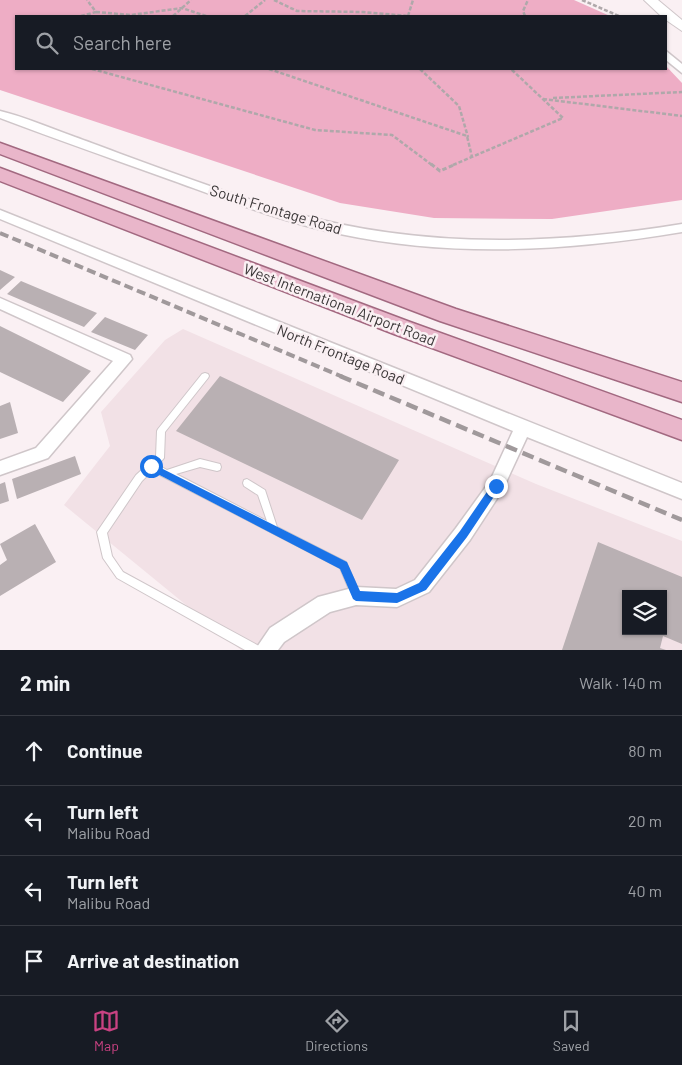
<!DOCTYPE html>
<meta charset="utf-8">
<style>
:root{--surface:#171b24;--page:#242831;--text:#f1f3f6;--muted:#9ea1a6;--line:#363941;--accent:#c94282}
body{margin:0;font-family:Barlow,sans-serif;background:var(--page);color:var(--text)}
.controls{position:absolute;right:15px;bottom:15px;display:grid;overflow:hidden;border-radius:0px;box-shadow:0 1px 4px #0004}
.controls button{width:45px;height:45px;display:grid;place-items:center;padding:0;border:0;border-bottom:1px solid var(--line);background:var(--surface);color:var(--text);font:25px sans-serif}
.stop{position:absolute;width:15px;height:15px;margin:-11px;border:4px solid #1a73e8;border-radius:50%;background:#fff}
.stop.end{background:#1a73e8;border-color:#fff;box-shadow:0 1px 5px #0008}
.list{margin:0;padding:0;list-style:none}
h2{display:flex;justify-content:space-between;align-items:center;height:65px;margin:0;padding:0 20px;font-size:21px}
h2 small{font-size:16px;font-weight:400;color:var(--muted)}
.list li{display:grid;grid-template-columns:32px 1fr auto;gap:15px;align-items:center;box-sizing:border-box;height:70px;padding:0 20px;border-top:1px solid var(--line)}
.list b{display:block;font-size:19px;white-space:nowrap}
.list p{margin:0;font-size:16px;white-space:nowrap;color:var(--muted)}
.list em{font-size:16px;font-style:normal;color:var(--muted)}
.icon{flex:none;width:28px;height:28px;fill:none;stroke:currentColor;stroke-width:2;stroke-linecap:round;stroke-linejoin:round}
.map{position:relative;flex:none;width:682px;height:650px;overflow:hidden}
.search{position:absolute;background:var(--surface);box-shadow:0 1px 4px #0004;left:15px;right:15px;top:15px;height:55px;display:flex;align-items:center;gap:12px;box-sizing:border-box;padding:0 18px;border-radius:0px;color:var(--muted);font-size:19px}
.sheet{height:345px;background:var(--surface)}
nav{display:flex;justify-content:space-around;align-items:center;box-sizing:border-box;height:70px;border-top:1px solid var(--line);background:var(--surface);font-size:14px;color:var(--muted)}
nav a{display:grid;justify-items:center;gap:2px}
nav .on{color:var(--accent)}
.map>svg:first-child{display:block}
</style>
<div class="map">
<svg width="682" height="650" viewBox="0 0 682 650">
<rect width="100%" height="100%" fill="#faf0f3"/>
<path fill="#f2e1e6" fill-rule="evenodd" d="M183,329l353,155 146,57v109h-441l-177,-145 46,-59 -9,-34 64,-72zM626,594h37v37h-37z"/>
<path fill="#eeadc5" d="M0,0h574l36,16h-594v53h650v-3l16,17v117l-130,19 -118,-1 -94,-15 -340,-113z"/>
<path fill="#b9b0b3" fill-rule="evenodd" d="M0,270l15,7 -15,13z
M21,281l76,32 -13,14 -77,-33z
M105,317l43,18 -13,15 -44,-18z
M0,326l91,45 -28,31 -63,-30z
M220,376l179,84 -37,60 -186,-89z
M10,402l8,31 -18,6v-33z
M75,456l6,18 -64,25 -5,-20z
M5,482l4,19 -9,3v-20z
M35,524l21,38 -56,34v-31l7,-5 -7,-16z
M598,542l84,35v67l-19,-8 -3,12 6,2h-104zM626,594h37v37h-37z"/>
<g fill="none" stroke-linecap="round" stroke-linejoin="round">
<g stroke="#cfc6c9" stroke-width="2">
<path id="service" d="M205,373l3,1 1,2 -1,2 -43,54 -1,26 -6,7 9,5 33,-11 20,5 1,3 -1,3 -3,1 -17,-4 -24,7 91,47 -9,-26 -14,-9 -1,-3 1,-3 3,-1 18,11 12,37 69,35 15,34 -2,3 -3,2 -3,-2 -13,-31 -188,-97 -10,10 -35,52 5,23 11,16 136,74 1,4h-15l-128,-72 -14,-20 -6,-26 39,-57 20,-18 1,-26 1,-2 44,-55z"/>
</g>
<g stroke="#cfc6c9" stroke-width="3">
<path id="minor" d="M666,51l16,13v9l-16,-13z
M0,111c25,6 50,17 75,26 63,23 125,47 189,67 137,45 277,43 418,20v8c-114,19 -228,26 -342,2 -57,-12 -111,-33 -166,-53 -58,-21 -116,-41 -174,-63z
M0,210l682,273v16l-155,-62 -25,54 -32,49 -41,52 -32,15 -41,-2 -26,7 -46,30 -6,8h-23l15,-22 48,-31 38,-10 40,2 19,-9 41,-52 34,-47 23,-50 -513,-212z
M0,298l130,57 2,4 -84,99 -48,17v-14l36,-13 77,-87 -113,-52z"/>
</g>
<g stroke="#cfc6c9" stroke-width="2">
<path id="secondary" d="M644,0h14l24,20v11l-16,-11v-4h-5z"/>
</g>
<g stroke="#a26980" stroke-width="3">
<path id="primary" d="M0,143l456,166 226,73v20l-242,-81 -440,-167z
M0,168l410,154 272,98v20l-288,-106 -394,-153z"/>
</g>
<path stroke="#afa8aa" stroke-width="2.5" stroke-dasharray="4 2" stroke-linecap="butt" d="M274,0l23,11 66,1 45,4
M582,0l37,16
M96,12l35,3 51,-7 24,8
M81,16l15,-4 -9,-12
M173,16l18,-16
M245,16l20,-16
M408,16l5,-16
M525,16l-2,-5 5,-11
M92,69l223,61 77,5 40,30
M269,69l198,67 5,21
M420,69l39,37 9,31
M553,98l129,-6
M543,99l139,17
M453,165l110,-47 -52,-49"/>
<path stroke="#afa8aa" stroke-width="3" stroke-dasharray="4.5 2.5" stroke-linecap="butt" d="M431,164l9,7 16,-7"/>
<use href="#service" fill="#fff" fill-rule="evenodd"/>
<use href="#minor" fill="#fff" fill-rule="evenodd"/>
<use href="#secondary" fill="#fff" fill-rule="evenodd"/>
<use href="#primary" fill="#e9b6ca" fill-rule="evenodd"/>
<path stroke="#a0999b" stroke-width="4" stroke-dasharray="9 4.5" stroke-linecap="butt" d="M0,233l343,144"/>
<path stroke="#a0999b" stroke-width="4.5" stroke-dasharray="12 6" stroke-linecap="butt" d="M340,376l342,144"/>
</g>
<path fill="#1a73e8" d="M151,463l196,99 13,29 37,2 22,-10 41,-52 33,-48h6l2,3 -34,51 -41,53 -29,13 -41,-2 -3,-2 -13,-30 -192,-100v-5z"/>
<g text-anchor="middle" dominant-baseline="central" stroke-width="5" stroke-linejoin="round" paint-order="stroke">
<g font-size="15" fill="#3a3637" stroke="#faf0f3">
<text transform="translate(276 209) rotate(17)">South Frontage Road</text>
<text transform="translate(340 304) rotate(21)">West International Airport Road</text>
<text transform="translate(341 354) rotate(22)">North Frontage Road</text>
</g>
</g>
</svg>
<div class="controls">
<button><svg class="icon" aria-label="layers" viewBox="0 0 24 24"><path d="M12 4l9 5-9 5-9-5zM3 14l9 5 9-5"/></svg></button>
</div>
<div class="stop" style="left:151px;top:466px"></div>
<div class="stop end" style="left:496px;top:486px"></div>
<div class="search"><svg class="icon" aria-label="search" viewBox="0 0 24 24"><circle cx="10" cy="10" r="6"/><path d="M15 15l6 6"/></svg>Search here</div>
</div>
<section class="sheet">
<h2>2 min<small>Walk · 140 m</small></h2>
<ul class="list">
<li><svg class="icon" aria-label="ahead" viewBox="0 0 24 24"><path d="M12 20V5M6 11l6-6 6 6"/></svg><div><b>Continue</b></div><em>80 m</em></li>
<li><svg class="icon" aria-label="left" viewBox="0 0 24 24"><path d="M17 20v-9H6M10 6l-5 5 5 5"/></svg><div><b>Turn left</b><p>Malibu Road</p></div><em>20 m</em></li>
<li><svg class="icon" aria-label="left" viewBox="0 0 24 24"><path d="M17 20v-9H6M10 6l-5 5 5 5"/></svg><div><b>Turn left</b><p>Malibu Road</p></div><em>40 m</em></li>
<li><svg class="icon" aria-label="arrive" viewBox="0 0 24 24"><path d="M6 21V4h12l-3 4 3 4H6"/></svg><div><b>Arrive at destination</b></div></li>
</ul>
</section>
<nav>
<a class="on"><svg class="icon" aria-label="map" viewBox="0 0 24 24"><path d="M3 6l6-2 6 2 6-2v14l-6 2-6-2-6 2zM9 4v14M15 6v14"/></svg>Map</a>
<a><svg class="icon" aria-label="directions" viewBox="0 0 24 24"><path d="M12 3l9 9-9 9-9-9zM9 14v-3h6M13 9l2 2-2 2"/></svg>Directions</a>
<a><svg class="icon" aria-label="saved" viewBox="0 0 24 24"><path d="M7 4h10v16l-5-4-5 4z"/></svg>Saved</a>
</nav>
